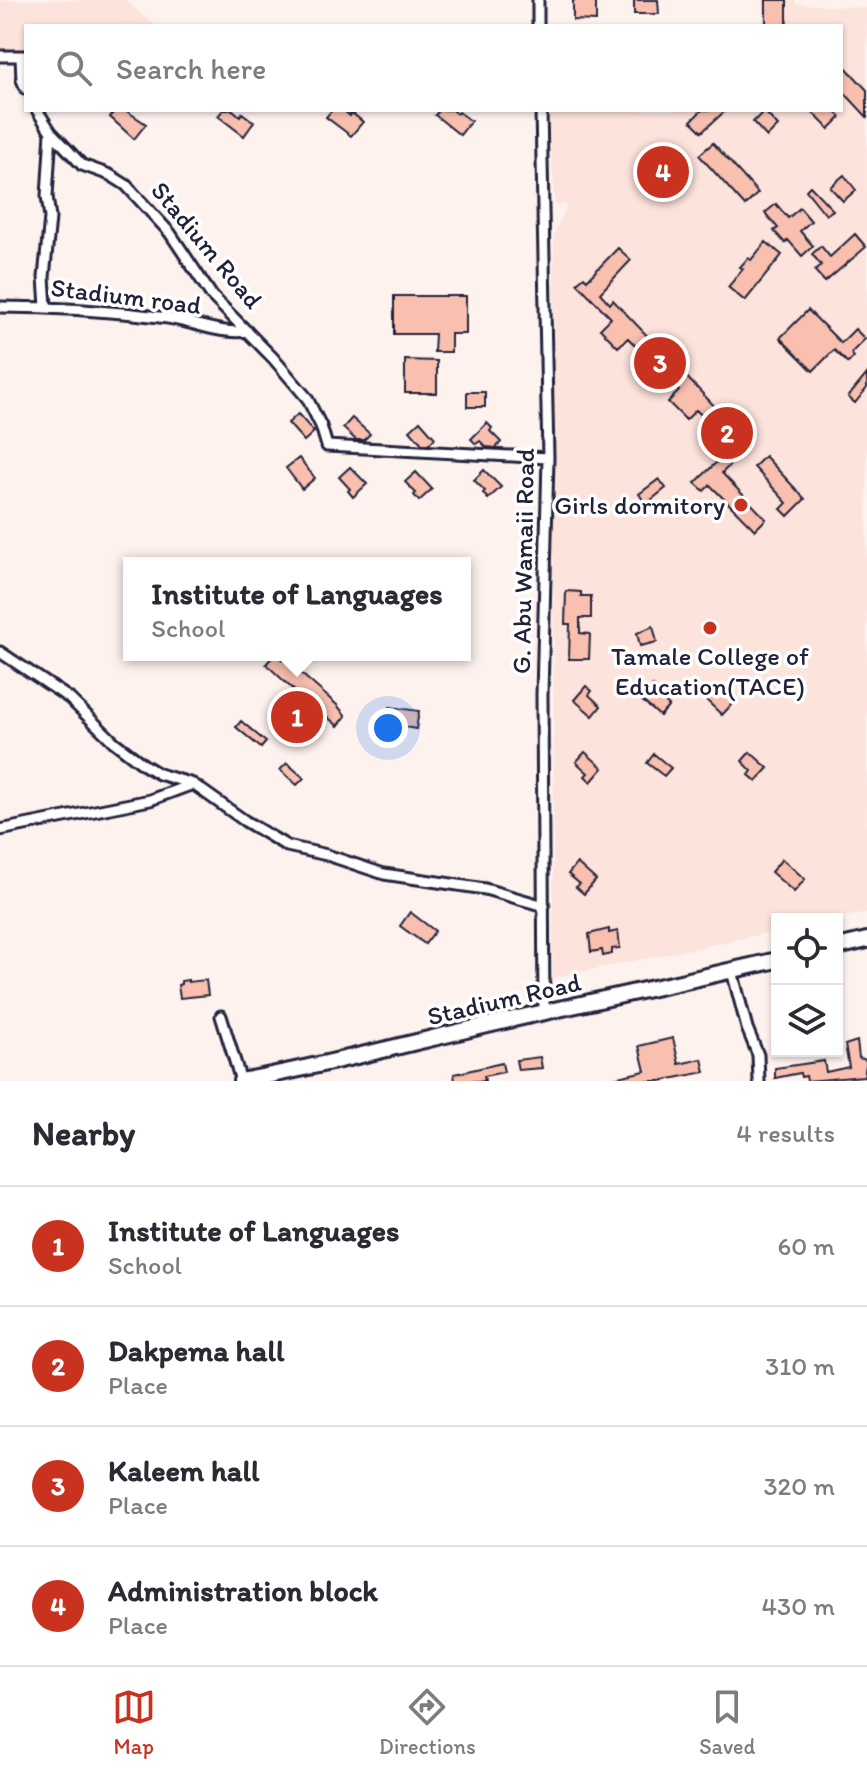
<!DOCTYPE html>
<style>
:root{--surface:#fff;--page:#f2f2f3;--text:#2b2b33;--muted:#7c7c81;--line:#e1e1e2;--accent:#c8321e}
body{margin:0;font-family:Itim,sans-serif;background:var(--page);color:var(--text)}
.controls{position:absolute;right:24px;bottom:24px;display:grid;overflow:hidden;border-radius:0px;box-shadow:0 2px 6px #0004}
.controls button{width:72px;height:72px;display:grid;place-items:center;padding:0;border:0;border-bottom:2px solid var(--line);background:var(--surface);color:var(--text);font:40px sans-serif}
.you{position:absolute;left:388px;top:728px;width:28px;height:28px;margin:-20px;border:6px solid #fff;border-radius:50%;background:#1a73e8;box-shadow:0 0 0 12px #1a73e833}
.badge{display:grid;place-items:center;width:52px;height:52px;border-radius:50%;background:var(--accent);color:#fff;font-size:26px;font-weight:700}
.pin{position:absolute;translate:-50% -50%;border:4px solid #fff;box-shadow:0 2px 8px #0006}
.popup{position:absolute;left:123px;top:557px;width:348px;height:104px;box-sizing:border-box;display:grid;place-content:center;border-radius:0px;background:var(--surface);filter:drop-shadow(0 2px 6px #0005);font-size:26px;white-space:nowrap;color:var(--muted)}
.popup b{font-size:30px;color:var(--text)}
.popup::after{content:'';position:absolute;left:50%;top:100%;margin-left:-16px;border:16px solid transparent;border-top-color:var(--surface)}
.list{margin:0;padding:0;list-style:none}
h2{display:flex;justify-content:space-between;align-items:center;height:104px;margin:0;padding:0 32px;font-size:34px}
h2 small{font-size:26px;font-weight:400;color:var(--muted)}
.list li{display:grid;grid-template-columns:52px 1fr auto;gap:24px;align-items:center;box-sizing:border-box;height:120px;padding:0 32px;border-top:2px solid var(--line)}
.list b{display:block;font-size:30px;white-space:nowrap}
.list p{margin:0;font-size:26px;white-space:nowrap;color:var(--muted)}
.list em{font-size:26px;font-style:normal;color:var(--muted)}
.icon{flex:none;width:44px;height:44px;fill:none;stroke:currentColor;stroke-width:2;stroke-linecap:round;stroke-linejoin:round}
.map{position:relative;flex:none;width:867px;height:1081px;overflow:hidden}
.search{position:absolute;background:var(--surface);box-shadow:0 2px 6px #0004;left:24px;right:24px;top:24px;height:88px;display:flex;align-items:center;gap:20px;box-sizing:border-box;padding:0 28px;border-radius:0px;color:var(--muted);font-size:30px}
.sheet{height:584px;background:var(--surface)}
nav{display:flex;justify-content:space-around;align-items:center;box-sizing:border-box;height:112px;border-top:2px solid var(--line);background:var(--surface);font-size:22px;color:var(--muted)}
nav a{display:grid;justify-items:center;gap:4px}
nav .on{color:var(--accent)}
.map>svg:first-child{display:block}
</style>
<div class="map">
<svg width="867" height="1081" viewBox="0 0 867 1081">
<rect width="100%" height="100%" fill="#fef2ef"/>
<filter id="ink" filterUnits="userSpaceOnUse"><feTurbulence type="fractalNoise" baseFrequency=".0125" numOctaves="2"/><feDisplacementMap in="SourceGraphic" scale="16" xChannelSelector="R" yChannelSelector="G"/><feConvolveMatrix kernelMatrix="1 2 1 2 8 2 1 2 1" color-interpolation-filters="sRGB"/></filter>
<g filter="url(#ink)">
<path fill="#fce3dc" d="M0,0h125l31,26h-130v23h-26z
M763,0h32l1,4 71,4v905l-34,6h-56v12l-224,47 1,-743 13,-31 -12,1 -7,-95h293v-84h-78z"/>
<path fill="#f9c0b0" stroke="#22223b" stroke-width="2" d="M573,0h23v21l-23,-1z
M634,0h24l1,14h-25z
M766,0h21v26h-21z
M841,62l26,28v27l-26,-28z
M115,110h10l21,14 -12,15 -24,-22z
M223,110h10l7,6 2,-3 12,9 -10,14 -26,-20z
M332,110h11l7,6 2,-3 11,9 -12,14 -25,-19z
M440,110h12l5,4 2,-2 12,9 -11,14 -25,-20z
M702,110h24l-24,22 -11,-11z
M810,110h24l7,7 -12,12z
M764,111l14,15 -11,11 -14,-15z
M713,143l45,50 -13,13 -46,-51z
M666,157l12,12 -19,18 -12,-13z
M844,175l12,15 -13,11 -13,-14z
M810,186l23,24 -7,5 -20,-25z
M776,204l12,14 12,-10 11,13 -11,10 13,15 -11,10 -14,-16 -3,3 -11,-12 4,-3 -13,-15z
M855,234l11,13 -41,35 -10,-11 6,-6 -9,-11 9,-8 9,11z
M766,242l16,13 -37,46 -17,-14 15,-18 -3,-2 8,-9 3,2z
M618,248l13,12 -31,33 10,11 3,-4 131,137 -21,20 7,8 -8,8 44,46 -11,11 -45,-45 -6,6 -9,-8 27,-26 -20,-21 11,-10 -17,-16 -10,10 -18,-18 11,-11 -17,-16 -10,10 -18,-19 11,-10 -17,-18 -10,9 -18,-18 11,-11 -34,-35 7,-6 3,3z
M394,296h72v38h-15v18h-17l1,-18h-41z
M808,310l33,33 14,-14 10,10 -14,14 3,4 -6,6 -14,-13 -21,21 -33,-33z
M405,360l32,1v32h-32z
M867,374v14l-12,15 -7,-6z
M467,392h18v15h-18z
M298,414l16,18 -10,9 -16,-18z
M352,418l18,16 -6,6h-8l-13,-12z
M420,421l15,17 -6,6h-7l-12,-14z
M487,423l5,5 -2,3 11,11 -5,6 -10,-1 -6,-6 -4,3 -5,-5z
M765,456l40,43 -17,17 -7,-7 6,-6 -33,-36z
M299,458l16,20 -13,11 -16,-21z
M350,467l17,17 -14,13 -5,-6 2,-2 -11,-12z
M484,470l17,17 -13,12 -5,-6 2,-2 -11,-11z
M416,472l16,17 -13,12 -5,-6 2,-2 -11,-11z
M659,479l7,9 -20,16 -7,-10z
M566,591l15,1v4h10v22h-11v15l10,1 -1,25h-20l1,-35h-5z
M653,626l4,16 -17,4 -3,-13z
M274,655l14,7 49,43 9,11 -8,10 -33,-28 -1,2 -38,-36z
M586,686l6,5 -3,4 12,11 -8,10 -19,-16z
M653,686l6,5 -3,4 13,11 -9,10 -19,-16z
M717,687l17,15 -12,13 -17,-16z
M390,707l29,4 -3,18 -28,-5z
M241,721l25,21 -5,6 -25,-21z
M585,752l18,16 -12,14 -6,-6 3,-3 -12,-11z
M750,752l18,16 -12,13 -7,-6 3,-4 -10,-10z
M654,754l17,14 -7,8 -17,-13z
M287,763l17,15 -7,7 -17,-15z
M782,859l23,20 -11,13 -23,-20z
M577,863l19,17 -12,14 -8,-7 4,-3 -12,-10z
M410,912l25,19 -10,13 -25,-18z
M609,929v4l9,-2 2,17 -8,1v5l-9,2 -1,-6 -11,2 -2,-18z
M188,980v2l18,-2 2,15 -28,3 -2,-13 3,-1v-3z
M673,1038l6,26 23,-5 3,13 -45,9h-47v-3l32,-7 -6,-25z
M857,1041l2,17 8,2 -3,16 -57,5 -1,-5 -5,1 -1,-4 -25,5v-10l49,-7 2,11 23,-5 -4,-22z
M540,1057l2,11 -24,2 -2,-10z
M502,1063l2,9 -20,4 1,5h-30l-1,-7z"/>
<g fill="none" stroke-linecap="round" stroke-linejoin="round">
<g stroke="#22223b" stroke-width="15">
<path id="street" d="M538,0v26
M0,56h25
M21,56l1,24 4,9
M37,110l14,22 -4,64 3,22 -6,59 2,30
M541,110l7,348 -6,237 2,317
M51,132l31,33 28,10 16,10 44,48 42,63 61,62 34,40 14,28 6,20 221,12
M0,307c56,0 112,4 168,11 26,4 53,17 79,13
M0,652l69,46 45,44 30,23 15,9 34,10 52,37 42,25 40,9 57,19 101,15 59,17
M0,830l150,-30 43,-16
M732,971l15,57 11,27 1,26
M221,1016l20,65"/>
</g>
<g stroke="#22223b" stroke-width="20">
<path id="secondary" d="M837,947l30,-7
M241,1081c102,-19 202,-47 304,-69 77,-17 155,-34 232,-52"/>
</g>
<use href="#street" stroke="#fff" stroke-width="9"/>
<use href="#secondary" stroke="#fff" stroke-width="14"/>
</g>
</g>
<g fill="#c8321e" stroke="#fff" stroke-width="3">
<circle cx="741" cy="505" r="8"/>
<circle cx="710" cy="628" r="8"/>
</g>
<g text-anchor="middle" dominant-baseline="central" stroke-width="7" stroke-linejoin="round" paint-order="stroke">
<g font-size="26" fill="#22223b" stroke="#fff">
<text transform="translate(207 245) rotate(50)">Stadium Road</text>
<text transform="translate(126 296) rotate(7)">Stadium road</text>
<text transform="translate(523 561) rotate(-89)">G. Abu Wamaii Road</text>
<text transform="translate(504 999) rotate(-13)">Stadium Road</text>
</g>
<g font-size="26" fill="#22223b" stroke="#fff" text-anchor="end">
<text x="725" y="505">Girls dormitory</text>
<text x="710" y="656" text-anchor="middle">Tamale College of<tspan x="710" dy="30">Education(TACE)</tspan></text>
</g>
</g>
</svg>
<div class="controls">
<button><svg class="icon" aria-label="locate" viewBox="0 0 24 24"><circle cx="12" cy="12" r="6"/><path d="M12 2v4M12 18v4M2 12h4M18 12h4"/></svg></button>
<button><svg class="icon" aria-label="layers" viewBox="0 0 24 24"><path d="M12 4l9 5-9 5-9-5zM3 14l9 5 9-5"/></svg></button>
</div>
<div class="you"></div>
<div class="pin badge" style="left:297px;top:717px">1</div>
<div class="popup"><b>Institute of Languages</b>School</div>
<div class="pin badge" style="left:727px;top:433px">2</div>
<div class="pin badge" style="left:660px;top:363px">3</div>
<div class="pin badge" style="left:663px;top:172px">4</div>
<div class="search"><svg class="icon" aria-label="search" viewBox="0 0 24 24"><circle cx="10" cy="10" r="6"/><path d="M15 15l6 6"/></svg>Search here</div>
</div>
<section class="sheet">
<h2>Nearby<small>4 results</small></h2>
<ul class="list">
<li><span class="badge">1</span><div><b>Institute of Languages</b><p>School</p></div><em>60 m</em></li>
<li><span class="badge">2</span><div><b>Dakpema hall</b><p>Place</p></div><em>310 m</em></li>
<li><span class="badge">3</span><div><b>Kaleem hall</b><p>Place</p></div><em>320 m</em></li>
<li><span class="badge">4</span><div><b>Administration block</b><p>Place</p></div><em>430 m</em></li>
</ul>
</section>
<nav>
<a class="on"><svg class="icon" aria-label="map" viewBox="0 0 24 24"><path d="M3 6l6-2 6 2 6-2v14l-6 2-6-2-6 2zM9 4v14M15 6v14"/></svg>Map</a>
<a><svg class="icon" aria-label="directions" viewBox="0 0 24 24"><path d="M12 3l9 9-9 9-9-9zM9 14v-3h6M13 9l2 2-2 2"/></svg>Directions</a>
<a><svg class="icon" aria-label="saved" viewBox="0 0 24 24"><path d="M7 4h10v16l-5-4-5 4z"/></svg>Saved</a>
</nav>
